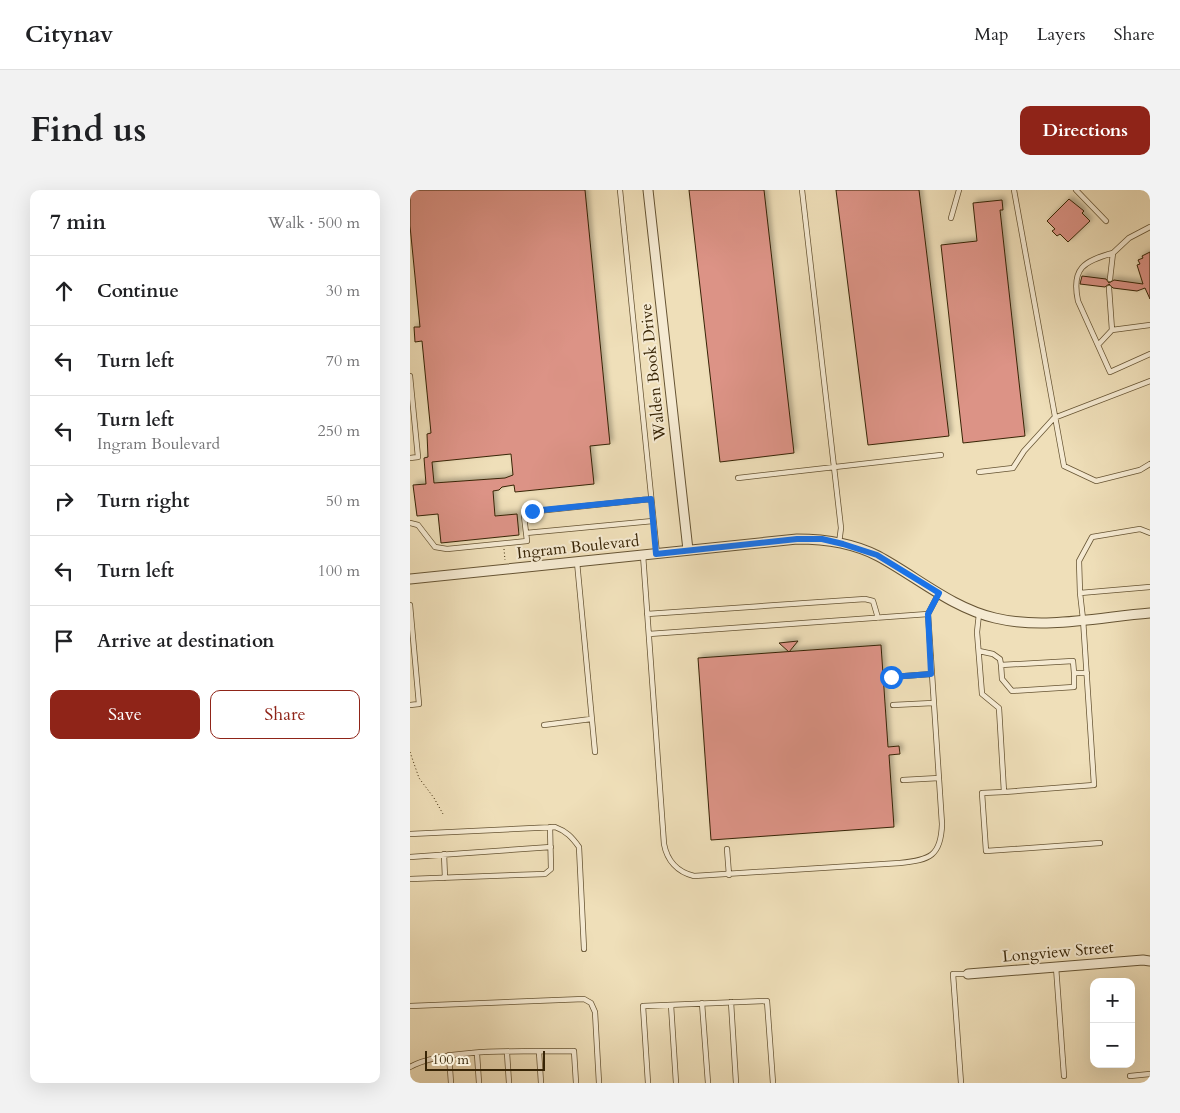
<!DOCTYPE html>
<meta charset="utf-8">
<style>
:root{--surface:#fff;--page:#f2f2f2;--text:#202124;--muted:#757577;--line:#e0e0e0;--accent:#8f2418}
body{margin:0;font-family:Cardo,serif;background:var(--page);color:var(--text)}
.controls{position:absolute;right:15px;bottom:15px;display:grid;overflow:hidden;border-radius:10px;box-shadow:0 5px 20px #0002}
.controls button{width:45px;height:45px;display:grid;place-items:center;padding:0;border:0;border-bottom:1px solid var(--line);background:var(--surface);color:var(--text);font:25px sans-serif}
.scale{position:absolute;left:15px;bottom:12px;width:120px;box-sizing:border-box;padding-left:5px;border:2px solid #382506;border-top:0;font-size:14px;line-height:18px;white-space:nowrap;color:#382506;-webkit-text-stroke:4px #f5ead2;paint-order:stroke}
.stop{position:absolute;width:15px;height:15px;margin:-11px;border:4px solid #1a73e8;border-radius:50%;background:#fff}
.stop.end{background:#1a73e8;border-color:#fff;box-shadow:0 1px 5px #0008}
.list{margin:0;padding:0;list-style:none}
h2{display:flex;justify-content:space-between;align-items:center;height:65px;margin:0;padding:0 20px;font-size:21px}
h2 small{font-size:16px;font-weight:400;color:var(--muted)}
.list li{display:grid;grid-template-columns:32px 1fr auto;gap:15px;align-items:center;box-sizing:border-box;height:70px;padding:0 20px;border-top:1px solid var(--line)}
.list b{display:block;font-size:19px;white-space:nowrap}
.list p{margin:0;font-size:16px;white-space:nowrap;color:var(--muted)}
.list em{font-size:16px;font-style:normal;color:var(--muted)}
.actions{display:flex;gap:10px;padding:15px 20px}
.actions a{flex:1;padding:11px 0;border:1px solid var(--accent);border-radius:10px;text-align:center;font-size:18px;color:var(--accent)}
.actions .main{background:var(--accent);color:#fff}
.icon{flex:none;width:28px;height:28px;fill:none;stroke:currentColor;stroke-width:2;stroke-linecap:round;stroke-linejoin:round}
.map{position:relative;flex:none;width:740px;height:893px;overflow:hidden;border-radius:10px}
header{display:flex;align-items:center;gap:30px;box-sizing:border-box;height:70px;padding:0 25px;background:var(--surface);border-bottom:1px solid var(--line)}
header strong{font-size:24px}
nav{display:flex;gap:28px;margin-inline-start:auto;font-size:18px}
.intro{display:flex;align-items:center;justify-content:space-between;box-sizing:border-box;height:120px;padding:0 30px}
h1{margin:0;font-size:35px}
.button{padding:12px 22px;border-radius:10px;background:var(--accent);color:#fff;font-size:18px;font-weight:700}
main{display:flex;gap:30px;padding:0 30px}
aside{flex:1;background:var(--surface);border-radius:10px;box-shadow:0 5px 20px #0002}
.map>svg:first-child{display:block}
</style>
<header>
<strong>Citynav</strong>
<nav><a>Map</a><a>Layers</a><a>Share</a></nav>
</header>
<div class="intro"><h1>Find us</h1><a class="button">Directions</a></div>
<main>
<aside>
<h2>7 min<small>Walk · 500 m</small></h2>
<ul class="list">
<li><svg class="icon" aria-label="ahead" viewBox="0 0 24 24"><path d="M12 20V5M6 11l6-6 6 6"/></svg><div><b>Continue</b></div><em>30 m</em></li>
<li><svg class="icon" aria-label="left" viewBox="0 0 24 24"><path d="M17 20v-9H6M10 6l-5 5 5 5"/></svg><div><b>Turn left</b></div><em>70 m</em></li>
<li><svg class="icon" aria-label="left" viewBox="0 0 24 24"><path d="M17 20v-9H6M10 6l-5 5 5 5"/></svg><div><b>Turn left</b><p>Ingram Boulevard</p></div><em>250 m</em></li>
<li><svg class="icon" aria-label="right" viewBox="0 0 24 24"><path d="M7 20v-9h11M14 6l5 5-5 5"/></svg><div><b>Turn right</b></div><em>50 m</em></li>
<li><svg class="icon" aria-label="left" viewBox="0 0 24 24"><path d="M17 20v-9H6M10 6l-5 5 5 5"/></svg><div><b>Turn left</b></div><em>100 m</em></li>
<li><svg class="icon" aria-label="arrive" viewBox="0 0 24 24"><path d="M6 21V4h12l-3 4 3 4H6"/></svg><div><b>Arrive at destination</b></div></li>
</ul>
<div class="actions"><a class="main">Save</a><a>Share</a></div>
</aside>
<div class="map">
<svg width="740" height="893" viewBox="0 0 740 893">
<defs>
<filter id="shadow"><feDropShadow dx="3" dy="-3" stdDeviation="2.5" flood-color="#0004"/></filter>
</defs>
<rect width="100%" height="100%" fill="#efdfb9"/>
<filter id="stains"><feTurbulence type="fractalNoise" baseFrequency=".004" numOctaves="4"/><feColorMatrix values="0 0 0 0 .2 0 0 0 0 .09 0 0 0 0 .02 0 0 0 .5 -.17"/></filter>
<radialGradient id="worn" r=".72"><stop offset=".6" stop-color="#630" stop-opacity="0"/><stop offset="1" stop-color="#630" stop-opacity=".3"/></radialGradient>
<path fill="#dc9386" stroke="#382506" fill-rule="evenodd" filter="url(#shadow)" d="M0,0h175l25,254 -20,2 4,38 -79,8 -1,-7 -12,2 -3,3 -6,1 2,25 22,-2 2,21 -78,8 -3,-29 -21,2 -4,-31 13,-1 -2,-26 4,-1 -1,-23 4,-1 -9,-92 -7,1 -1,-15h6l-10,-101zM101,264l2,21 -8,3 -71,5 -2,-21z
M279,0h75l30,263 -74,9z
M426,0h83l30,246 -81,9z
M659,9l15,12 -2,2 8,8 -22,21 -8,-8 -3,2 -5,-5 3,-2 -8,-8z
M592,10l1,10h-3l25,226 -62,7 -22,-198 36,-4 -4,-38z
M740,62v47l-5,-11 -8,3 -24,-3 -4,-4 -4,3 -25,-3 2,-8 24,3 3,4 5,-3 29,4 -6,-19 3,-1 -2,-4 5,-2 -1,-2z
M388,451l-9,11 -10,-9z
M471,455l7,102 11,-1 1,8 -11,1 5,72 -183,13 -13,-182z"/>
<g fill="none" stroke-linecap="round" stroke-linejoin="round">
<g stroke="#665433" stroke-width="6">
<path id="service" d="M210,0l37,364
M392,0l32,277 7,61 -2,15
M604,0l50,276 32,15 44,-11 10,-6
M666,0l30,31
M541,28l8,-28
M703,63c-29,8 -42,15 -35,48l32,71 40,-18
M700,89l3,-26 16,-15 21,-11
M702,140l38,-5
M688,155l14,-15 -3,-42
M0,186l8,81 -8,1
M569,282l34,-4 11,-17 30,-33 96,-37
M328,288l203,-23
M0,333l8,2 17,22 12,2 80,-8 -3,-25 4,-4 123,-13
M116,343l127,-12
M233,365l21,289c3,16 13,28 30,32l206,-13c30,-3 41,-7 42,-39l-14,-210 11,-21
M167,372l18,190
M670,403l-1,-32 13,-24 48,-8 10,4
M0,415l9,99 -9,1
M237,424l218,-15 8,2 5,17
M569,424l-2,18 5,62 17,14 5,84 90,-7 -11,-166 -3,-26 70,-6
M239,444l279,-20
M569,461l14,3 7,5 1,6
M664,483l-1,-12 -72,4 1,14 10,12 62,-4v-14h13
M481,487l40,-3
M483,515l40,-2
M134,535l47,-6
M493,590l36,-2
M594,602l-22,1 4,58 114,-8
M0,644l145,-7c11,4 17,10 24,20l5,102
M317,659l2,26
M34,664l1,24
M0,667l141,-10
M0,689l135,-5 6,-5 -1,-42
M646,777l8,109
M321,812l5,81
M292,813l6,80
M261,815l5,78
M0,816l174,-7 7,4 4,9 4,71
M129,862l2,31
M97,863l2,30
M67,864l2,29
M39,865l2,28
M0,877c35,-20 121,-15 164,-16l2,32
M720,886l20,-2
M238,893l-5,-77 124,-5 6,82
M551,893l-8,-109h15"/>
</g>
<g stroke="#665433" stroke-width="11">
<path id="minor" d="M238,0l40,360
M0,389l387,-40c28,0 56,4 81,17 39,21 74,52 117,62 49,12 105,-1 155,-5
M558,784l175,-14 7,1"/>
</g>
<path stroke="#382506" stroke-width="1" stroke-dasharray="1 2.5" stroke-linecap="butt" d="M94,359l1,11
M0,562l9,26 15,20 9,16"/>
<use href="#service" stroke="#f5ead2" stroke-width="4.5"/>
<use href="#minor" stroke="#f5ead2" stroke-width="9"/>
</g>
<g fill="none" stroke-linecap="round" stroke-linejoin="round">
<path stroke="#1a73e8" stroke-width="6" d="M122,321l119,-12 5,55 141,-15h25l21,5 34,11 62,38 -11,21 3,60 -40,3"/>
</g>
<g text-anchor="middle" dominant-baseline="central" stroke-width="4" stroke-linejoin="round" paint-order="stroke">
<g font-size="16" fill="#382506" stroke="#f5ead2">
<text transform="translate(243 182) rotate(-96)">Walden Book Drive</text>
<text transform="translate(168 357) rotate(-6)">Ingram Boulevard</text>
<text transform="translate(648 762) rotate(-5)">Longview Street</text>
</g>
</g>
<rect width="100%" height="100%" filter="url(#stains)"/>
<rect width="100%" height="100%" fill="url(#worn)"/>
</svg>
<div class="controls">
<button>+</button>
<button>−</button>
</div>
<div class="scale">100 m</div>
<div class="stop" style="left:481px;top:487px"></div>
<div class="stop end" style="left:122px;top:321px"></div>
</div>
</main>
